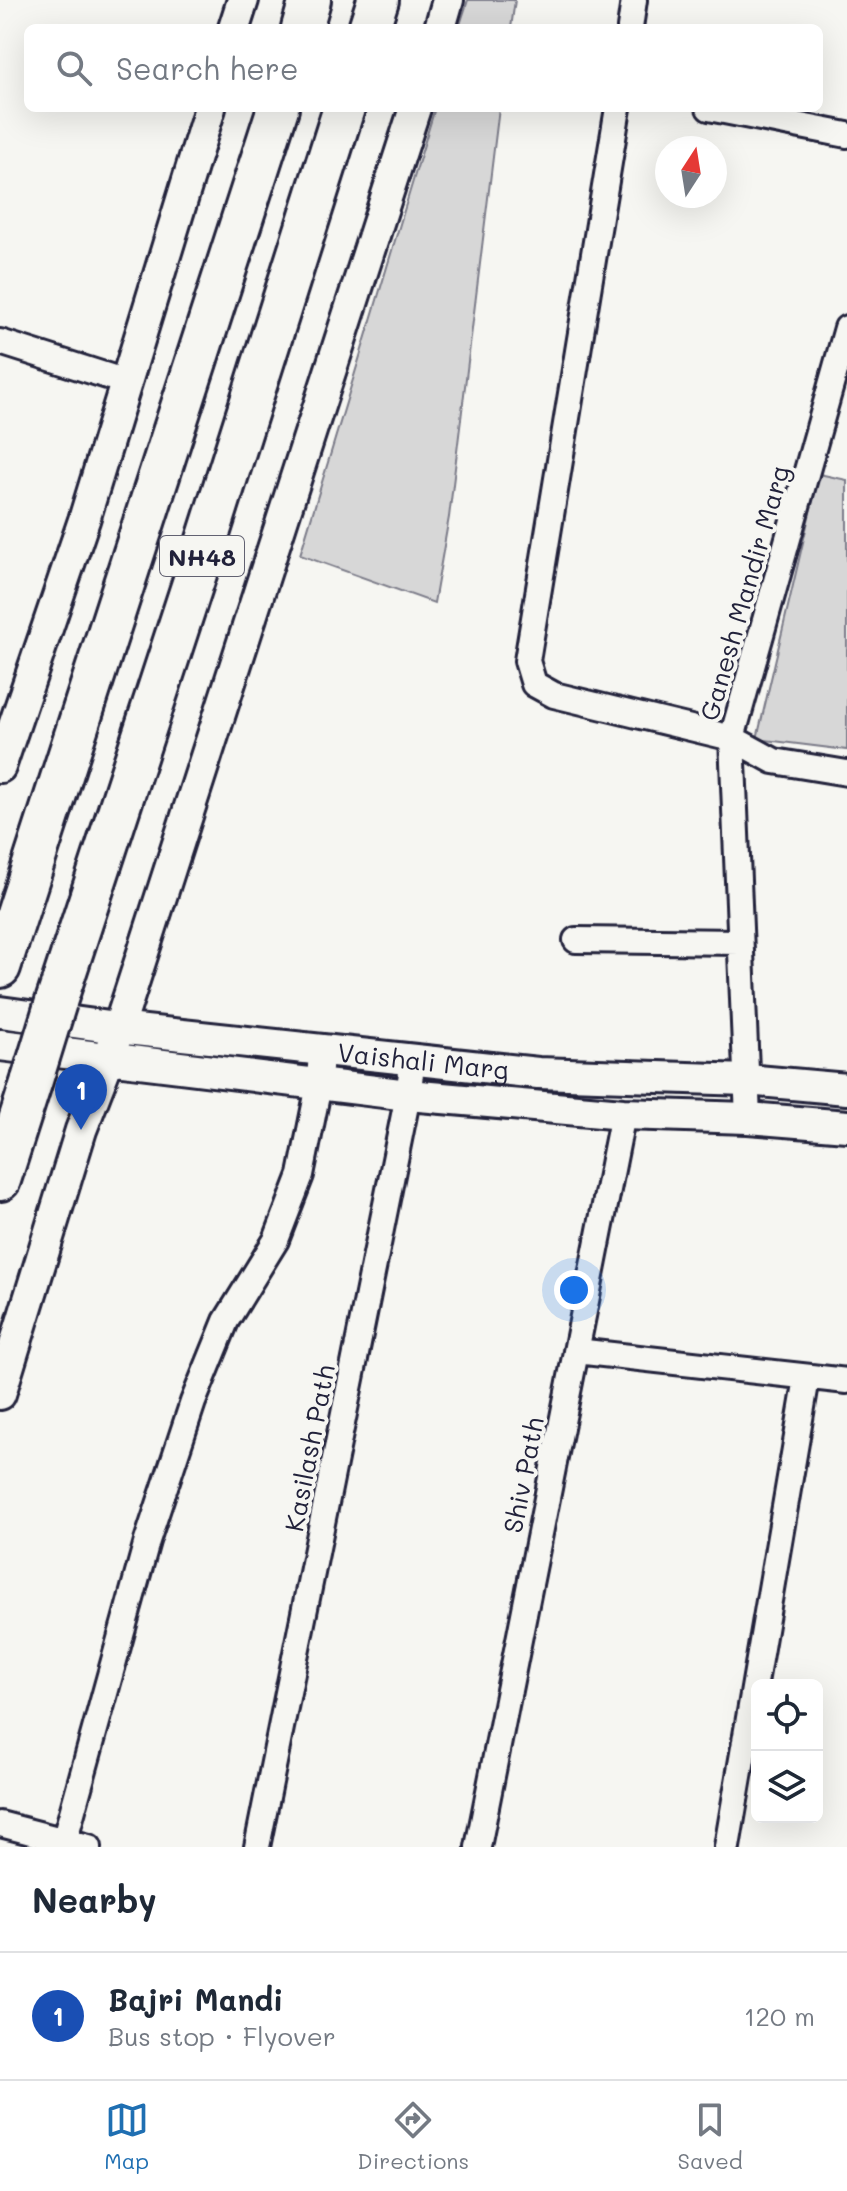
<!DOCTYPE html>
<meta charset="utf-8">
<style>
:root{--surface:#fff;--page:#f6f6f7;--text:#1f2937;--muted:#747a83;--line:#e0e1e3;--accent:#1f6fb2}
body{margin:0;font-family:Mali,sans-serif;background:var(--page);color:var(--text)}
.controls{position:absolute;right:24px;bottom:24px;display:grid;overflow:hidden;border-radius:12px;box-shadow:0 8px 32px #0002}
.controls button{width:72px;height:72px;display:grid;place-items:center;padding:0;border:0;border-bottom:2px solid var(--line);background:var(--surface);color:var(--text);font:40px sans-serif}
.compass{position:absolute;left:655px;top:136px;width:72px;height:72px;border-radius:50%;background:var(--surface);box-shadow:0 8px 32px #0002;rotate:12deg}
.you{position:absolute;left:574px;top:1290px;width:28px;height:28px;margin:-20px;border:6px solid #fff;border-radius:50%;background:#1a73e8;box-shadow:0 0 0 12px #1a73e833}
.badge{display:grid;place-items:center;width:52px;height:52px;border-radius:50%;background:var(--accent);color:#fff;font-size:26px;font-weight:700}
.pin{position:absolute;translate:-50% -66px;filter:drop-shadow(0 2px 4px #0008)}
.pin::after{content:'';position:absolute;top:42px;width:28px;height:24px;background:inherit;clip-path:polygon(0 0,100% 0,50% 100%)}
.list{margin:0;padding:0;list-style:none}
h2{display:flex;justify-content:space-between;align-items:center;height:104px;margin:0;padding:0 32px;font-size:34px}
h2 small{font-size:26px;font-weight:400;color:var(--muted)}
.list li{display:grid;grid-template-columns:52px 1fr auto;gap:24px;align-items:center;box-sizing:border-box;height:128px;padding:0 32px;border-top:2px solid var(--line)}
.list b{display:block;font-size:30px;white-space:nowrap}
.list p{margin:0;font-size:26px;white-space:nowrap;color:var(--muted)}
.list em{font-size:26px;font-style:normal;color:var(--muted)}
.icon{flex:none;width:44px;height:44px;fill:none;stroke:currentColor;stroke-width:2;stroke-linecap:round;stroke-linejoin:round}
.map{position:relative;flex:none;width:847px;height:1847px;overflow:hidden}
.search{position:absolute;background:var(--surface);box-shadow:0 8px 32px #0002;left:24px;right:24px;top:24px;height:88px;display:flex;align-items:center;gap:20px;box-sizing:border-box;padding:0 28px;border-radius:12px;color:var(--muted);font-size:30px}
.sheet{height:232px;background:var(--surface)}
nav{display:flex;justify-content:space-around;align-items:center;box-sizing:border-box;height:112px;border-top:2px solid var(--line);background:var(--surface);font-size:22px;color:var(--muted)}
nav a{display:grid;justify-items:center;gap:4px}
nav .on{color:var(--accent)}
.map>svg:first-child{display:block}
</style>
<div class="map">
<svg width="847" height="1847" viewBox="0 0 847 1847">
<rect width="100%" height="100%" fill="#f6f6f2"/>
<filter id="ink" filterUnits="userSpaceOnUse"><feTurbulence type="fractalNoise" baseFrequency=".0125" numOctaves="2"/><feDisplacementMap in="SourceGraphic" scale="16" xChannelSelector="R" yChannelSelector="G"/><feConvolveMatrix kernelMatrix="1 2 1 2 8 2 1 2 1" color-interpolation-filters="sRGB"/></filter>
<g filter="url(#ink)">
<path fill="#d7d7d7" stroke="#7c7c89" stroke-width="2" d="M468,0h47l-4,28h-52z
M435,108h64l-50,409 -15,86 -134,-48z
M819,474l28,6v270l-90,-11z"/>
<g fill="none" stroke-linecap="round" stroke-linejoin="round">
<g stroke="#22223b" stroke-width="30">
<path id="minor" d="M630,28l4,-28
M618,108l-91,553 7,23 20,11 178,43 42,23 73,12
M709,108l138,27
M0,342l126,40
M576,940l164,2
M748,1118l-16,-380 115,-410
M576,1351l271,30
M0,1824l89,23
M64,1842l83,-301 46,-139 33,-81 50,-81 25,-65 18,-90 2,-36
M257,1847l151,-752 5,-36
M478,1847l145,-733
M727,1847l80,-469"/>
</g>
<g stroke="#22223b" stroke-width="36">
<g id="tertiary">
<path d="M234,28l9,-28"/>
<path d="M440,28l8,-28"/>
<path d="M0,767l84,-247 126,-412"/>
<path id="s1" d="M0,1012l117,16 421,45 209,7 100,9"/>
<path d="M0,1045l408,50 215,19 125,4 99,8"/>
<path d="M0,1394l81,-264 28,-72 306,-950"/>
</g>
</g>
<g stroke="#22223b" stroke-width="46">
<path id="trunk" d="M302,28l8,-28
M369,28l9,-28
M0,967l278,-859
M56,1002l151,-462 137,-432
M0,1180l32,-100"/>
</g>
<use href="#minor" stroke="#f6f6f2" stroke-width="24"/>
<use href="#tertiary" stroke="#f6f6f2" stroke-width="30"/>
<use href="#trunk" stroke="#f6f6f2" stroke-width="40"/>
<g stroke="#22223b" stroke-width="46" stroke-linecap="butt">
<path id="trunk-bridge" d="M32,1080l24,-78"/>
</g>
<use href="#trunk-bridge" stroke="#f6f6f2" stroke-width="40"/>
</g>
</g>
<g text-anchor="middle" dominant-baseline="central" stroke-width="8" stroke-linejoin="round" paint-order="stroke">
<rect fill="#f6f6f2" stroke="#626272" stroke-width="2" x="160" y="536" width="84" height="40" rx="6"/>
<g font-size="24" font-weight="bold" fill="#22223b">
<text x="202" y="556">NH48</text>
</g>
<g font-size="26" fill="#22223b" stroke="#f6f6f2">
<text transform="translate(744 593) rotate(-74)">Ganesh Mandir Marg</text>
<text stroke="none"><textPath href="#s1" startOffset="426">Vaishali Marg</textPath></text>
<text transform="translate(309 1448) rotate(-79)">Kasilash Path</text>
<text transform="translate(523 1475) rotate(-79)">Shiv Path</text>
</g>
</g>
</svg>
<div class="controls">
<button><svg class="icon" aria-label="locate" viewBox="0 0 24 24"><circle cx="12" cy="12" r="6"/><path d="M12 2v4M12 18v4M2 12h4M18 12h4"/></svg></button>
<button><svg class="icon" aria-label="layers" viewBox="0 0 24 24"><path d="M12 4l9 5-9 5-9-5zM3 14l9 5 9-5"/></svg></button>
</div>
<svg class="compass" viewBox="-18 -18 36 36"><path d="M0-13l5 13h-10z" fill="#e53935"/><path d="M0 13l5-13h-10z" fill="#747a83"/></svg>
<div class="you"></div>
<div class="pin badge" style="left:81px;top:1130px;background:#1a4fb4">1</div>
<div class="search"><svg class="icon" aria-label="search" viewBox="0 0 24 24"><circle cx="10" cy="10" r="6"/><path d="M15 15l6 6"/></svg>Search here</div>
</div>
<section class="sheet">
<h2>Nearby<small></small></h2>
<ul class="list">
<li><span class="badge" style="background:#1a4fb4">1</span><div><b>Bajri Mandi</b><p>Bus stop · Flyover</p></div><em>120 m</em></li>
</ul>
</section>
<nav>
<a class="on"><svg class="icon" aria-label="map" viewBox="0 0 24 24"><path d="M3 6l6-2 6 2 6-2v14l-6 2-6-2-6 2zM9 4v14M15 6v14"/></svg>Map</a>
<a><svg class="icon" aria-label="directions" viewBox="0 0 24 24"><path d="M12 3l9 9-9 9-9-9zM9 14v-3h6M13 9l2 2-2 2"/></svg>Directions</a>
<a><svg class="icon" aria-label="saved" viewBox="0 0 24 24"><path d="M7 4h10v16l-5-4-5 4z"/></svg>Saved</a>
</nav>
